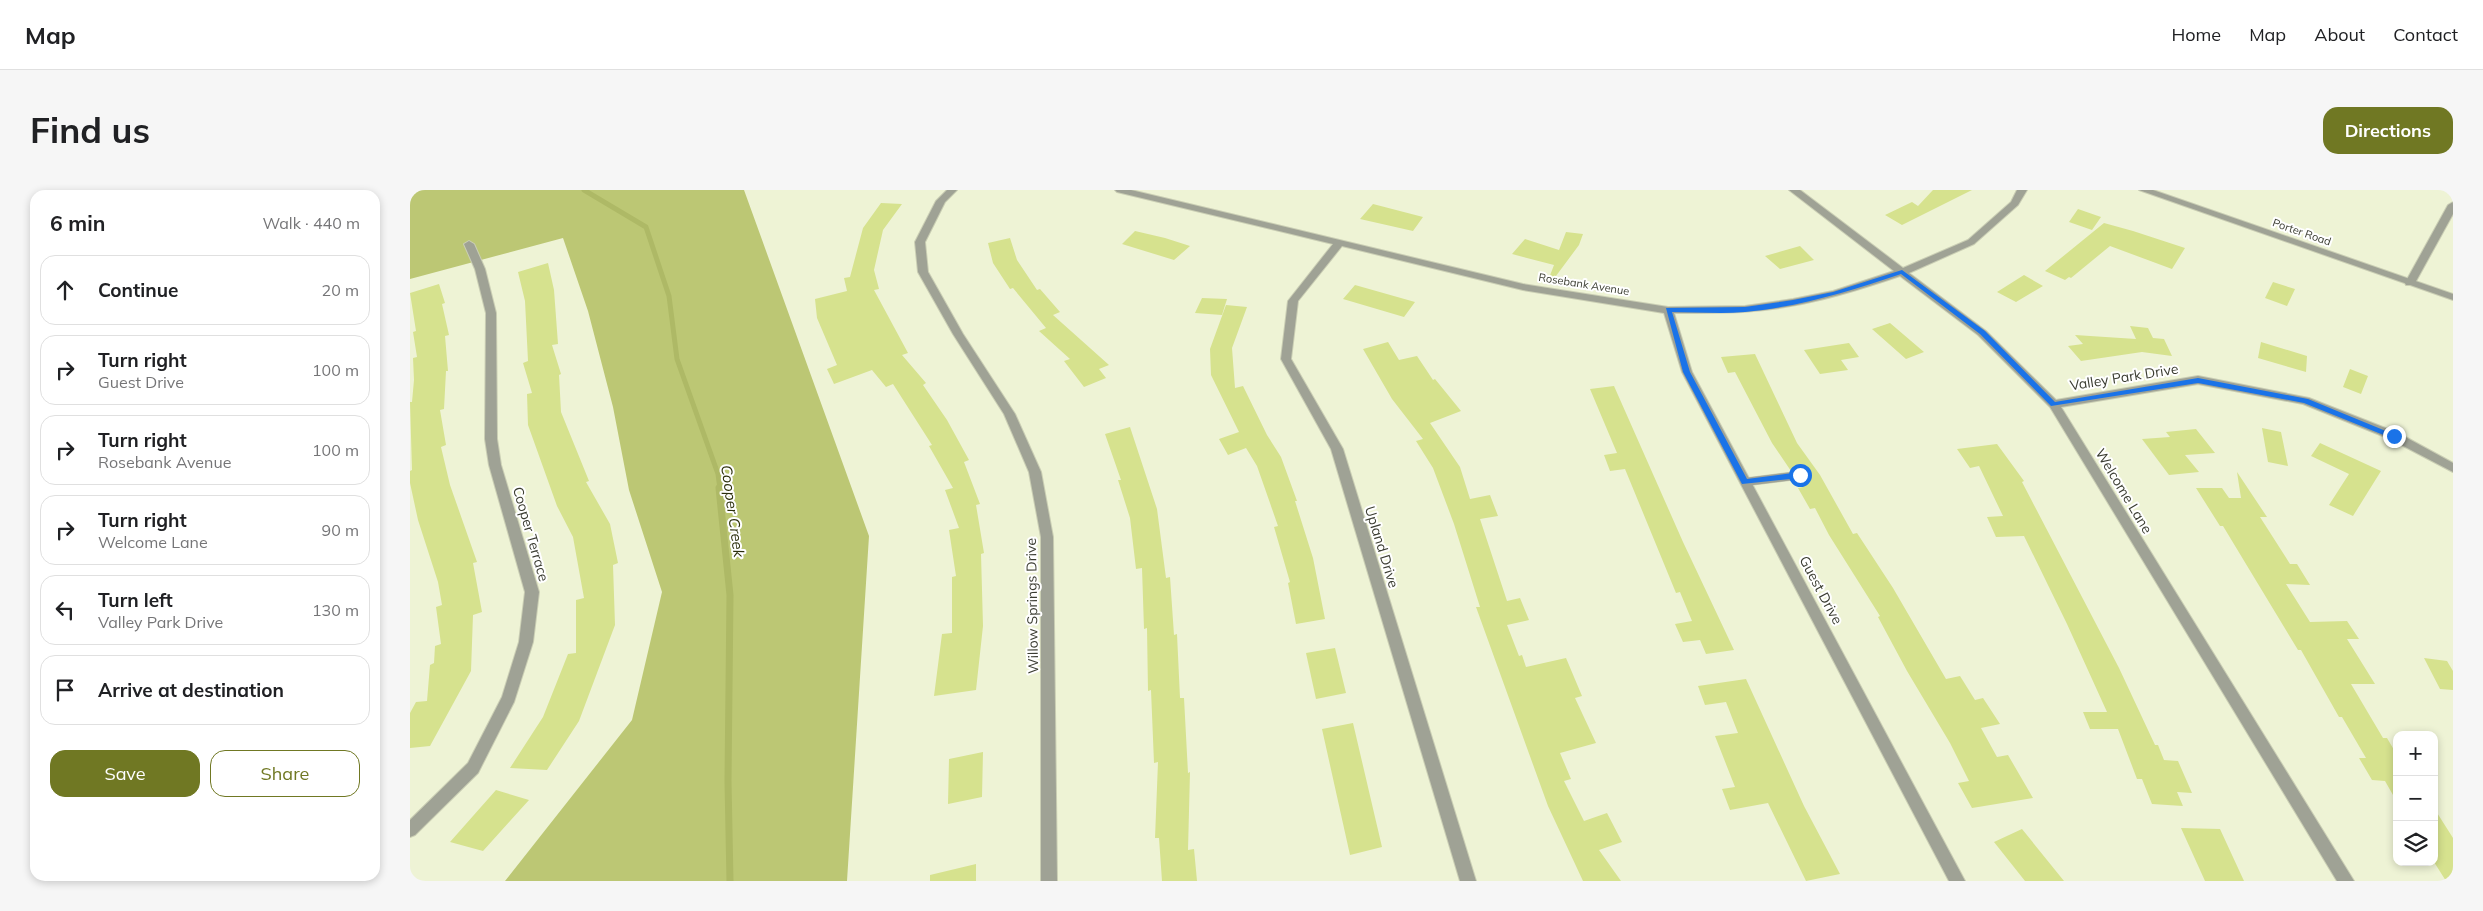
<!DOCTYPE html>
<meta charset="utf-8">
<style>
:root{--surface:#fff;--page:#f6f6f6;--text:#202124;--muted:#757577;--line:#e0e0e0;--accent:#707823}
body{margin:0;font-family:Mulish,sans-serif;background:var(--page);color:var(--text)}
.controls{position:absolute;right:15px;bottom:15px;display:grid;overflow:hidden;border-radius:10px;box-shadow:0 2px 8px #0003}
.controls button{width:45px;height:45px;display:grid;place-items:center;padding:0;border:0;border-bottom:1px solid var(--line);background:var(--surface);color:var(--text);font:25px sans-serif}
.stop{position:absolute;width:15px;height:15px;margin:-11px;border:4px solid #1a73e8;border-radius:50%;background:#fff}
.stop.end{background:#1a73e8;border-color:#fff;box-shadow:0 1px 5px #0008}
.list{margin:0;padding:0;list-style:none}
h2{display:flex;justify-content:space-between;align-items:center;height:65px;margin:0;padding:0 20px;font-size:21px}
h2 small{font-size:16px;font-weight:400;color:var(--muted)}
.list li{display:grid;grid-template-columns:32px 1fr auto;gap:15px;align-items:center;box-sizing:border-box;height:70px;margin:0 10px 10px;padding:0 10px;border:1px solid var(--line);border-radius:15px}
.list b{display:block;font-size:19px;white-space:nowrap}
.list p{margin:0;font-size:16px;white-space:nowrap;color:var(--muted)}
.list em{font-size:16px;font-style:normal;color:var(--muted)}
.actions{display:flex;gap:10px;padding:15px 20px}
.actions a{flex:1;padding:11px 0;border:1px solid var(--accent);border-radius:15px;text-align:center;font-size:18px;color:var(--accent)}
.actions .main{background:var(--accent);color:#fff}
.icon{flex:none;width:28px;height:28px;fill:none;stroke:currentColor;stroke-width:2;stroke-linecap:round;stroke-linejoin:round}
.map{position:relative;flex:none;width:2043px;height:691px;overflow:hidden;border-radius:15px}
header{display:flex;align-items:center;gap:30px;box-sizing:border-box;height:70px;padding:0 25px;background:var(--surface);border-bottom:1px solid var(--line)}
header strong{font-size:24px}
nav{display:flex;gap:28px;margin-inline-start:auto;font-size:18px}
.intro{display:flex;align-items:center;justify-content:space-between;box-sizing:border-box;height:120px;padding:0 30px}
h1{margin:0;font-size:35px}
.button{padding:12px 22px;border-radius:15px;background:var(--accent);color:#fff;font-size:18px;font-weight:700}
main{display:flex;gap:30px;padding:0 30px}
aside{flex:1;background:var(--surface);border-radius:15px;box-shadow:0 2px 8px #0003}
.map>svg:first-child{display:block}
</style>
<header>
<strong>Map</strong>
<nav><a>Home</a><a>Map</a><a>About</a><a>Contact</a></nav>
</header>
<div class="intro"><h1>Find us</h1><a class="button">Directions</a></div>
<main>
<aside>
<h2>6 min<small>Walk · 440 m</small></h2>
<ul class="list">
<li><svg class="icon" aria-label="ahead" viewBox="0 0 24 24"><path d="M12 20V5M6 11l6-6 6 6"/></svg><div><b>Continue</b></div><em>20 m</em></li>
<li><svg class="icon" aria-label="right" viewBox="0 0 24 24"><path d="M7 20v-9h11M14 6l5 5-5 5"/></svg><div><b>Turn right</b><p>Guest Drive</p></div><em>100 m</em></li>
<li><svg class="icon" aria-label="right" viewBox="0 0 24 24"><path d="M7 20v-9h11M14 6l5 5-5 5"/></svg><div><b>Turn right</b><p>Rosebank Avenue</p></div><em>100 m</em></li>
<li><svg class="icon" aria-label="right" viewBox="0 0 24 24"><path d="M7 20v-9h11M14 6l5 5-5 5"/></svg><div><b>Turn right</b><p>Welcome Lane</p></div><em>90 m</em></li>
<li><svg class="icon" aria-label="left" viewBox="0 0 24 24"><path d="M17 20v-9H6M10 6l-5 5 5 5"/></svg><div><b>Turn left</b><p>Valley Park Drive</p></div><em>130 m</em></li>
<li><svg class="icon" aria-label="arrive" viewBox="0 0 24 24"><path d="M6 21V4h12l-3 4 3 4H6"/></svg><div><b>Arrive at destination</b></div></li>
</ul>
<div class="actions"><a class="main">Save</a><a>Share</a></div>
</aside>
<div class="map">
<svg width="2043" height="691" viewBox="0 0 2043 691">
<rect width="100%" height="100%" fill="#eef3d5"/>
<path fill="#bcc774" d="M0,0h334l125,346 -22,345h-342l127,-161 30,-128 -33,-102 -16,-83 -25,-96 -25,-73 -153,41z"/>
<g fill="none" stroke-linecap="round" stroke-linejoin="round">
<path stroke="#aeb966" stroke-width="5" d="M174,0l62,37 23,69 8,63 41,115 2,15"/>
<path stroke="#aeb966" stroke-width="7" d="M309,298l11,107 -2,186 2,100"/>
</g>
<path fill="#d6e28e" d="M1523,0h39l-70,35 -17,-10 27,-13 6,4z
M471,13l21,1 -19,26 -9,40 5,19 -5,1 34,63 -6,2 24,28 -3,2 24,35 22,40 -5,2 16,42 -4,1 8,48 -3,1 2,72 -7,64 -42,6 8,-62 10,-1v-56l4,-1 -7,-46 10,-2 -14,-38 8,-2 -24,-42 3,-1 -39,-61 -7,3 -14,-17 -38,14 -7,-15 10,-4 -20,-47 -2,-19 32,-8 -3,-13 6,-1 13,-49z
M963,14l50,13 -10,14 -53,-12z
M1668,19l23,8 -9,13 -23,-8z
M1694,33l29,8 52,17 -13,21 -62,-23 -39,32 -2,-1 -4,3 -20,-9z
M725,41l30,7 25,8 -16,14 -52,-16z
M1156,42l17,2 -4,11 -26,35 -4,-2 5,-13 -42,-11 13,-15 34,11z
M600,48l7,22 20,30 3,-1 20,23 -7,3 56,50 -10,4 7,9 -22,9 -20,-26 6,-2 -31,-28 7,-3 -33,-40 -3,1 -17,-26 -5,-20z
M1390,56l14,14 -34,9 -15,-13z
M138,73l6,27 4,54 -6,1 9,29 -2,1 2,37 28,69 -3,1 24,42 8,39 -5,2 2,60 -36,96 -32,49 -37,-2 33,-51 25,-63 8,-1v-53l8,-2 -11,-61 -16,-31 -29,-81 -1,-31 5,-1 -9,-30 5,-2 -3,-60 -7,-29z
M1614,85l19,11 -27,16 -19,-10z
M1863,92l22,7 -8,17 -22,-8z
M29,94l6,19 -3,1 7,31 -4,1 3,35h-2l-2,38 -4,1 6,35 -5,2 9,38 27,77 -4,1 9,49 -9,3 -2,56 -41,75 -20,2v-35l6,-11 11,-1 3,-36 4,-2 1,-17 6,-2 -5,-37 6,-2 -4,-23 -20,-62 -8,-37v-12l2,-1 -2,-68h2l2,-22 -1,-22 4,-1 -4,-25 3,-1 -6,-38z
M945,95l60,17 -11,15 -61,-18z
M792,108l25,1 -5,16 -27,-2z
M816,115l21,2 -15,41 3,40 8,-2 24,49 14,22 16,44h-2l18,57 12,61 -29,5 -8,-41 2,-1 -16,-55 4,-1 -21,-60 -11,-18 -18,7 -9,-16 20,-7 -28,-57 -1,-26z
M1480,133l34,29 -18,7 -34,-30z
M1720,136l18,2 5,10 11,1 8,17 -30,-4 -61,9 -13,-15 15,-2 -8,-9 61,4z
M978,152l11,18 18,-4 16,24 2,-1 26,32 -31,12 30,44 10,32 20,-4 8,21 -18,3 27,82 13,-3 9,22 -22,5 12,31 3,-1 4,12 40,-9 16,38 -7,2 21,45 -36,10 11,26 -7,2 20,40 23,-8 15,29 -23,8 22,31h-38l-35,-75 -72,-199h4l-26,-83 -21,-56 -17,-27 7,-2 -31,-40 -29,-50z
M1851,152l46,14 -1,16 -48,-14z
M1439,153l10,14 -18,3 7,10 -28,4 -16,-24z
M1345,164l42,89 23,32 33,59 4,-1 36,55 53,91 14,-3 15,24 8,-2 17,26 -19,4 16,29 11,-2 25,43 -61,10 -14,-25 11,-2 -19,-38 -43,-72 -29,-54 2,-1 -51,-81 -14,-27 -5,1 -12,-21 5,-1 -4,-6 6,-2 1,-7 -5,-3 -10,2 -19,-28 -37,-71 -7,1 -7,-16z
M1940,179l18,7 -7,18 -18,-7z
M1204,196l69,156 51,108 -28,4 -6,-14 -17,2 -8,-18 17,-3 -12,-29 -4,1 -51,-124 -15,2 -6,-16 13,-2 -27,-64z
M720,237l27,82 9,69 4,-1 4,58 3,-1 3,64h4l4,75 2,-1 -2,78 6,-1 3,32h-35l-3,-43h-4l3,-76 -4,1 -3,-73 -3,1 -1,-63 -3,1 -2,-61 -6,1 -6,-51 -12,-38h3l-16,-46z
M1852,238l19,4 7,34 -20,-4z
M1786,239l19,24 -30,2 14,17 -30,3 -27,-36 28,-2 -4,-5z
M1910,253l61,28 -28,45 -24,-11 20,-31 -38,-18z
M1587,254l27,37 -2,1 97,186 36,77h3l6,15 14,1 14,32 -15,-1 6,14 -31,-2 -10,-25h-5l-19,-50h-28l-7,-17h24l-40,-88 -43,-88 -28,1 -9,-20 16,-1 -24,-50 -9,2 -13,-19z
M1827,282l30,45h-7l30,47h7l13,21 -24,-1 24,38 37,-1 12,18h-12l28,45h-24l32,54h4l10,17v47l-12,-21 -13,-1 -13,-22h7l-24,-41h-3l-38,-67h-3l-75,-124h-3l-24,-38h26l7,10h12z
M925,458l11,45 -30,6 -10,-46z
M2014,468l23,3 6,10v19l-13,-1z
M1336,489l58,127 36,68 -34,7 -38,-78 -38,7 -8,-21 13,-2 -20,-51 23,-3 -12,-31 -21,3 -7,-19z
M943,533l29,124 -32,8 -28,-126z
M573,562l-1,45 -34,7 1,-45z
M86,600l33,10 -46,51 -33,-9z
M2024,618l19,30v43h-7l-12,-19z
M1771,638l39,1 24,52h-39z
M1612,639l42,52h-39l-31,-39z
M566,674v17h-46v-6z"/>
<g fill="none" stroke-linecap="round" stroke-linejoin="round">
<g stroke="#caceb4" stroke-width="9">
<path id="service" d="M1335,292l56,-7"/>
</g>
<g stroke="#caceb4" stroke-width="2">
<path id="minor" d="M537,0h10l-12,12 -20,40 3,30 35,62 52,80 26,58 12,65 4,344h-16v-344l-12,-65 -25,-58 -51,-80 -35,-62 -3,-30 21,-41z
M705,0h16l392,94 145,23 77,-1 48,-7 40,-8 61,-20 -105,-81h11l103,78 65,-28 43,-38 6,-12h10l-9,15 -44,39 -65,29 77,58 70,69 142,-24 111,22 89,35 55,30v9l-63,-33 -87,-35 -105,-20 -137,23 293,474h-17l-287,-474 -72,-72 -78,-59c-50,17 -103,33 -157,36 -23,1 -46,1 -69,1l18,59 273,509h-16l-267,-509 -18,-59 -141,-23 -181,-44 -44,55 -7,58 52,90 133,432h-16l-129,-432 -50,-90 7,-58 45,-57 -216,-52z
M2043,12v12l-38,69 -1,2h-8l-1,-2 43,-78z
M59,51l5,3 11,25 11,44 1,126 4,26 38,127 -6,50 -19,60 -36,71 -63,62 -5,2v-17l58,-57 34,-66 17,-55 6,-50 -36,-127 -4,-26 1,-126 -11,-44 -11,-25z"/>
</g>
<g stroke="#caceb4" stroke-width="2">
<path id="tertiary" d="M1729,0h14l300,104v6z"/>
</g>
<use href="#service" stroke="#9fa295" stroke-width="8"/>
<use href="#minor" fill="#9fa295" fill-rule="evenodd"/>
<use href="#tertiary" fill="#9fa295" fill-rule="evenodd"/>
</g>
<path fill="#1a73e8" d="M1492,80l83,61 70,71 143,-24 110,21 90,37 -7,2 -87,-35 -106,-20 -147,23 -71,-72 -79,-60c-51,17 -102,33 -156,38 -24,2 -49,0 -73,0l18,60 57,107 53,-7 4,3 -4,3 -58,6 -59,-112 -17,-64 79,-1 48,-7 40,-8z"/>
<g text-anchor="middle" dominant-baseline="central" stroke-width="4" stroke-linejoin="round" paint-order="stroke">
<g font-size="11" fill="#3a3c31" stroke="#fff">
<text transform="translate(1892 42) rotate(19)">Porter Road</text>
<text transform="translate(1174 94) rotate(9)">Rosebank Avenue</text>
</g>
<g font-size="14" fill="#3a3c31" stroke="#fff">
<text transform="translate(1714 187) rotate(-9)">Valley Park Drive</text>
<text transform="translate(1714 301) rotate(59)">Welcome Lane</text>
<text transform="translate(121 344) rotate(74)">Cooper Terrace</text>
<text transform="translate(972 357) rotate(73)">Upland Drive</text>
<text transform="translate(1411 400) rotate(62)">Guest Drive</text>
<text transform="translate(622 416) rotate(-91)">Willow Springs Drive</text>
</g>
<g font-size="15" font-style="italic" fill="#2b2f0b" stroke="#fff">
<text transform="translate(323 321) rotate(82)">Cooper Creek</text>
</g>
</g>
</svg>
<div class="controls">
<button>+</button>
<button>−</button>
<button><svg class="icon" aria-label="layers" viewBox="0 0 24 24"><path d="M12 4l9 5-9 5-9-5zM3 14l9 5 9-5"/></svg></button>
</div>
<div class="stop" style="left:1390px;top:285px"></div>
<div class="stop end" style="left:1984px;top:246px"></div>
</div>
</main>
